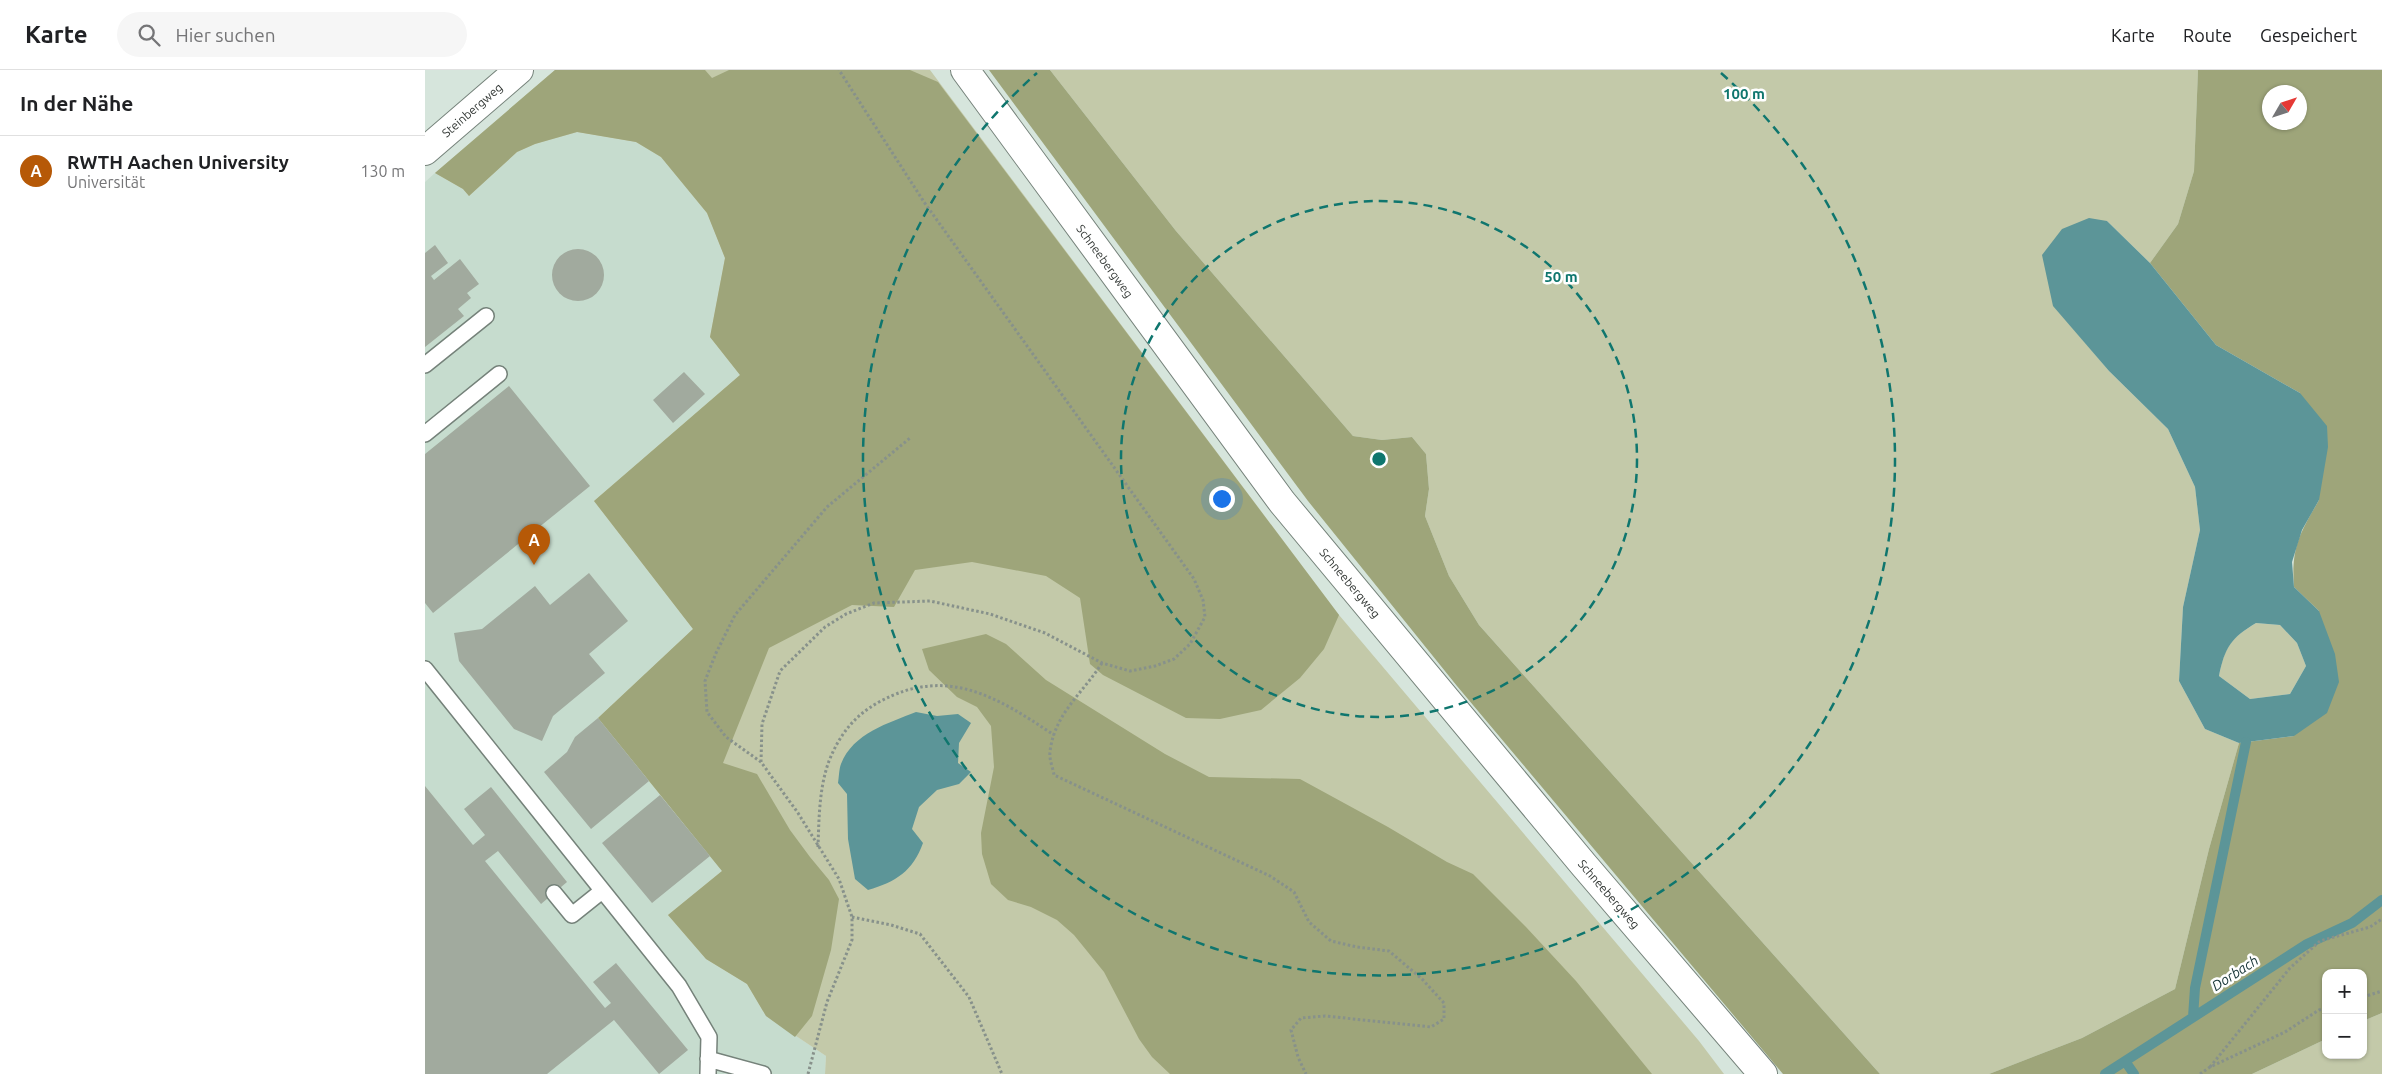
<!DOCTYPE html>
<html lang="de">
<meta charset="utf-8">
<style>
:root{--surface:#fff;--page:#f6f6f6;--text:#202124;--muted:#757577;--line:#e0e0e0;--accent:#b65907}
body{margin:0;font-family:Ubuntu,sans-serif;background:var(--page);color:var(--text)}
.controls{position:absolute;right:15px;bottom:15px;display:grid;overflow:hidden;border-radius:10px;box-shadow:0 1px 4px #0004}
.controls button{width:45px;height:45px;display:grid;place-items:center;padding:0;border:0;border-bottom:1px solid var(--line);background:var(--surface);color:var(--text);font:25px sans-serif}
.compass{position:absolute;left:1837px;top:15px;width:45px;height:45px;border-radius:50%;background:var(--surface);box-shadow:0 1px 4px #0004;rotate:51deg}
.you{position:absolute;left:796px;top:428px;width:18px;height:18px;margin:-12px;border:4px solid #fff;border-radius:50%;background:#1a73e8;box-shadow:0 0 0 8px #1a73e833}
.badge{display:grid;place-items:center;width:32px;height:32px;border-radius:50%;background:var(--accent);color:#fff;font-size:16px;font-weight:700}
.pin{position:absolute;translate:-50% -41px;filter:drop-shadow(0 1px 2px #0008)}
.pin::after{content:'';position:absolute;top:26px;width:18px;height:15px;background:inherit;clip-path:polygon(0 0,100% 0,50% 100%)}
.list{margin:0;padding:0;list-style:none}
h2{display:flex;justify-content:space-between;align-items:center;height:65px;margin:0;padding:0 20px;font-size:21px}
h2 small{font-size:16px;font-weight:400;color:var(--muted)}
.list li{display:grid;grid-template-columns:32px 1fr auto;gap:15px;align-items:center;box-sizing:border-box;height:70px;padding:0 20px;border-top:1px solid var(--line)}
.list b{display:block;font-size:19px;white-space:nowrap}
.list p{margin:0;font-size:16px;white-space:nowrap;color:var(--muted)}
.list em{font-size:16px;font-style:normal;color:var(--muted)}
.icon{flex:none;width:28px;height:28px;fill:none;stroke:currentColor;stroke-width:2;stroke-linecap:round;stroke-linejoin:round}
.map{position:relative;flex:none;width:1957px;height:1004px;overflow:hidden}
header{display:flex;align-items:center;gap:30px;box-sizing:border-box;height:70px;padding:0 25px;background:var(--surface);border-bottom:1px solid var(--line)}
header strong{font-size:24px}
nav{display:flex;gap:28px;margin-inline-start:auto;font-size:18px}
.search{width:350px;height:45px;background:var(--page);display:flex;align-items:center;gap:12px;box-sizing:border-box;padding:0 18px;border-radius:28px;color:var(--muted);font-size:19px}
main{display:flex}
aside{flex:1;background:var(--surface)}
.map>svg:first-child{display:block}
</style>
<header>
<strong>Karte</strong>
<div class="search"><svg class="icon" aria-label="search" viewBox="0 0 24 24"><circle cx="10" cy="10" r="6"/><path d="M15 15l6 6"/></svg>Hier suchen</div>
<nav><a>Karte</a><a>Route</a><a>Gespeichert</a></nav>
</header>
<main>
<aside>
<h2>In der Nähe<small></small></h2>
<ul class="list">
<li><span class="badge">A</span><div><b>RWTH Aachen University</b><p>Universität</p></div><em>130 m</em></li>
</ul>
</aside>
<div class="map">
<svg width="1957" height="1004" viewBox="0 0 1957 1004">
<rect width="100%" height="100%" fill="#d6e5dc"/>
<path fill="#c6dcce" d="M151,62l60,10 26,15 45,56 18,45 -15,79 30,38 -146,126 99,128 -95,89 124,153 -54,44 38,44 41,25 19,32 60,40 -1,18h-400v-892l10,-9 28,16 6,7 48,-44 18,-8z"/>
<path fill="#c3c9a9" d="M130,0h375l409,545 360,426 25,33h-899l1,-18 -60,-40 -19,-32 -41,-25 -38,-44 54,-44 -124,-153 95,-89 -99,-128 146,-126 -30,-38 15,-79 -18,-45 -46,-56 -25,-15 -59,-10 -42,12 -18,8 -48,44 -6,-7 -28,-16z
M625,0h1148l-4,101 -16,53 -28,39 -43,-42 -53,85 55,65 59,58 27,58 5,43 -17,77 -4,74 26,48 34,14 -30,106 -34,140 -93,49 -93,36h-109l-401,-449 -30,-49 -24,-60 4,-27 -3,-35 -14,-17 -30,3 -29,-4 -177,-205z
M1831,553l24,2 17,18 9,23 -16,28 -40,5 -31,-23c6,-30 11,-37 37,-53z
M1957,943v61h-130l74,-35v16h37v-34z"/>
<path fill="#9ea57a" fill-rule="evenodd" d="M130,0h150l7,8 17,-8h181l28,12 401,533 -15,34 -24,29 -39,32 -41,9 -34,-1 -83,-43 -13,-11 -10,-66 -34,-22 -74,-14 -57,8 -21,37 -42,-2 -83,43 -46,115 34,11 33,56 20,27 19,23 10,19 -8,51 -19,66 -17,21 -29,-21 -19,-32 -41,-25 -38,-44 54,-44 -124,-153 95,-89 -99,-128 146,-126 -30,-38 15,-79 -18,-45 -46,-56 -25,-15 -59,-10 -42,12 -18,8 -48,44 -6,-7 -28,-16z
M564,0h61l126,161 177,205 29,4 30,-3 14,17 3,35 -4,27 24,60 30,49 401,449h-97l-326,-388 -149,-185z
M1773,0h184v943l-19,8v-48h-37v66l-74,35h-263l93,-36 93,-49 34,-140 30,-106 55,-7 25,-125 -25,-24c-3,-40 6,-54 25,-87l-19,-107 -84,-48 -66,-82 28,-39 16,-53zM1844,22h30v30h-30z
M561,564l20,10 40,36 119,74 44,23 91,2 88,48 59,35 26,12 53,53 50,54 76,93h-482l-18,-17 -13,-18 -35,-67 -30,-37 -17,-15 -26,-13 -23,-7 -17,-16 -9,-30 -1,-21 13,-66 -3,-41 -14,-19 -20,-10 -28,-27 -7,-21z"/>
<path fill="#5c9598" fill-rule="evenodd" d="M1664,148l18,3 43,42 66,82 84,48 27,33 1,21 -9,53 -17,30 -10,32 2,25 25,24 16,43 4,28 -12,31 -33,23 -55,7 -34,-14 -26,-48 4,-74 17,-77 -5,-43 -27,-58 -59,-58 -56,-65 -11,-51 20,-26zM1831,553l24,2 17,18 9,23 -16,28 -40,5 -31,-23c6,-29 12,-38 37,-53z
M491,642l21,4 21,-2 13,9 -12,20 -1,20 13,9 -12,12 -22,6 -18,17 -7,22 11,14c-10,28 -27,39 -55,47l-13,-11 -7,-40 -1,-45 -9,-11c1,-6 1,-14 3,-19 12,-31 48,-41 75,-52z"/>
<g fill="none" stroke-linecap="round" stroke-linejoin="round">
<path stroke="#5c9598" stroke-width="10" d="M1768,947l2,-29 51,-246
M1700,991l9,13
M1680,1004l202,-130 45,-21 30,-23"/>
</g>
<path fill="#a1aa9e" d="M10,175l13,18 -17,13 3,4 26,-21 19,25 -12,9 4,5 -13,11 6,7 -39,31v-94z
M127 205a26 26 0 1 1 52 0a26 26 0 1 1-52 0Z
M259,302l21,22 -32,29 -20,-23z
M84,316l81,100 -157,127 -8,-10v-149z
M164,503l39,48 -39,33 16,19 -52,43 -11,25 -28,-12 -55,-68 -5,-28 28,-4 53,-43 15,19z
M173,648l51,63 -58,48 -47,-57 23,-20 8,-15z
M0,716l48,59 12,-10 -21,-26 27,-22 76,95 -26,22 -43,-53 -13,10 120,147 6,-5 -18,-21 23,-19 72,87 -29,24 -45,-54 -67,54h-122z
M235,725l50,61 -58,47 -50,-60z"/>
<g fill="none" stroke-linecap="round" stroke-linejoin="round">
<g stroke="#75827a" stroke-width="18">
<path id="lane" d="M0,295l61,-49
M0,364l74,-60
M0,599l254,317 30,51 -1,37
M129,823l18,22 30,-24
M283,989l55,15"/>
</g>
<g stroke="#75827a" stroke-width="30">
<path id="street" d="M540,0l317,432 301,362 180,210
M0,81l94,-81"/>
</g>
<path stroke="#87918b" stroke-width="3" stroke-dasharray="2.5 2.5" stroke-linecap="butt" d="M677,593c-19,30 -48,51 -52,89 -1,7 3,16 4,23l216,101 24,16 15,30 22,19 26,6 32,4 33,28 22,24v16l-13,8 -106,-11 -24,2 -10,12 7,27 8,17
M336,692l1,-38 18,-53 45,-44 21,-13 28,-11 56,-2 60,13 55,19 57,30 28,8 25,-5 19,-7 16,-15 15,-27 -2,-17 -9,-21 -270,-377 -85,-132
M393,777c1,-28 1,-59 11,-86 11,-27 25,-45 50,-59 68,-37 118,-5 175,33
M427,847l39,8 29,9 49,63 33,77
M1938,927l19,-6
M1785,997l80,-99 30,-27 50,-14 12,-8
M383,1004l19,-72 25,-62v-23l-13,-38 -41,-66 -37,-51 -35,-25 -19,-25 -2,-31 11,-28 19,-38 92,-108 83,-69
M1775,1004l10,-7 75,-35 34,-22 7,-2"/>
<use href="#lane" stroke="#fff" stroke-width="15"/>
<use href="#street" stroke="#fff" stroke-width="28"/>
</g>
<g fill="none" stroke="#0f766e" stroke-width="2.5" stroke-dasharray="9 6">
<circle cx="954" cy="389" r="258"/>
<path d="M1296 3A516 516 0 1 1 612 3"/>
</g>
<g text-anchor="middle" dominant-baseline="central" stroke-width="5" stroke-linejoin="round" paint-order="stroke">
<g font-size="12" fill="#323734" stroke="#fff">
<text transform="translate(47 40) rotate(-41)">Steinbergweg</text>
<text transform="translate(680 191) rotate(54)">Schneebergweg</text>
<text transform="translate(925 513) rotate(50)">Schneebergweg</text>
<text transform="translate(1184 824) rotate(49)">Schneebergweg</text>
</g>
<g font-size="14" font-style="italic" fill="#163436" stroke="#fff">
<text transform="translate(1810 903) rotate(-33)">Dorbach</text>
</g>
</g>
<circle cx="954" cy="389" r="8" fill="#0f766e" stroke="#fff" stroke-width="2.5"/>
<g font-size="15" text-anchor="middle" font-weight="bold" fill="#0f766e" stroke="#fff" stroke-width="5" stroke-linejoin="round" paint-order="stroke">
<text x="1319" y="29">100 m</text>
<text x="1136" y="212">50 m</text>
</g>
</svg>
<div class="controls">
<button>+</button>
<button>−</button>
</div>
<svg class="compass" viewBox="-18 -18 36 36"><path d="M0-13l5 13h-10z" fill="#e53935"/><path d="M0 13l5-13h-10z" fill="#757577"/></svg>
<div class="you"></div>
<div class="pin badge" style="left:109px;top:495px">A</div>
</div>
</main>
